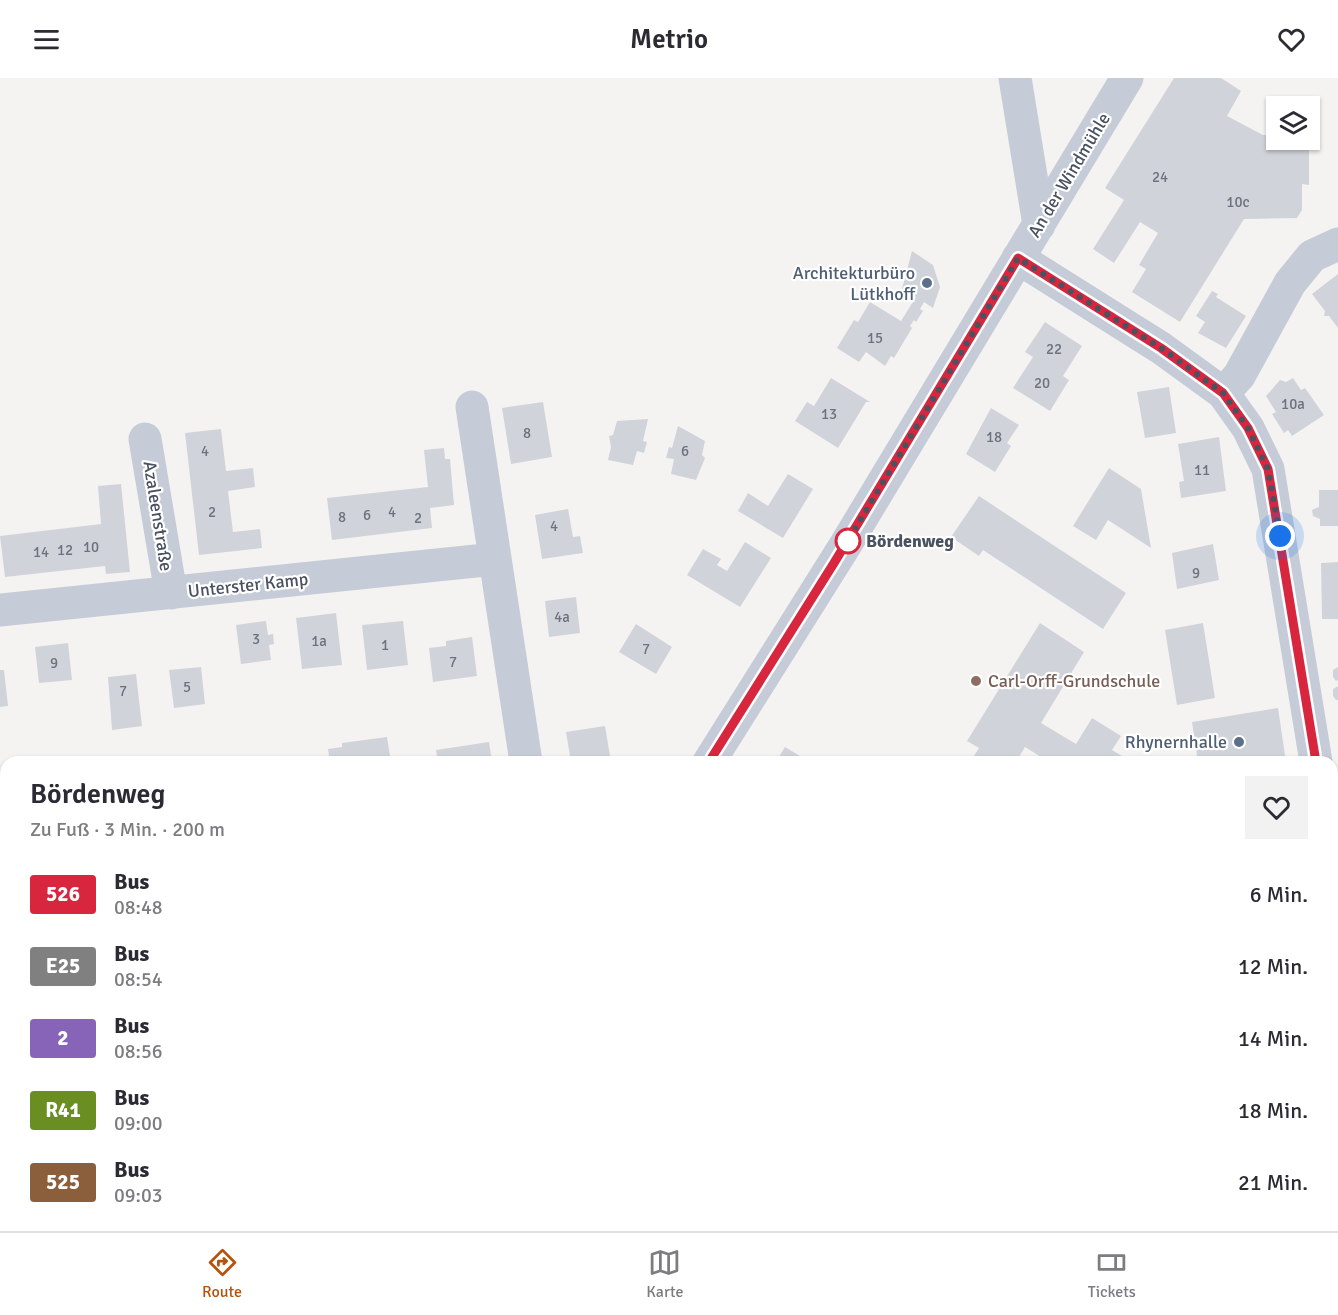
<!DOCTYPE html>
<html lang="de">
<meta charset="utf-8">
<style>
:root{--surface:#fff;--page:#f2f2f3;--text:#2b2b33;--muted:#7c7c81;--line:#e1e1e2;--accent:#b45309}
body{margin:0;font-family:Signika,sans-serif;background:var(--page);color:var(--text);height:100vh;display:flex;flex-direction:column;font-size:22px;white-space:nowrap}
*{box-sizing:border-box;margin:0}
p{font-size:20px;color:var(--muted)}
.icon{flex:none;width:33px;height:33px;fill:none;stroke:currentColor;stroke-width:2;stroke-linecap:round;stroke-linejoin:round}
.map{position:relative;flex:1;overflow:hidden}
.sheet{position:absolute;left:0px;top:678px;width:1338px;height:476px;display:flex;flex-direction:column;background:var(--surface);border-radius:18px 18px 0 0;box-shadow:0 2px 4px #0004}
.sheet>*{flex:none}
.badge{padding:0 12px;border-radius:4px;font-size:21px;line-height:39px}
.tools{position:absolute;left:1266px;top:18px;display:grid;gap:12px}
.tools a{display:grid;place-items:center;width:54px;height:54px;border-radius:0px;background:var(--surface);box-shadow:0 2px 4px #0004;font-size:30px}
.you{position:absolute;width:30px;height:30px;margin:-15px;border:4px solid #fff;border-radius:50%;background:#1a73e8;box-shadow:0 0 0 9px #1a73e833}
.map>.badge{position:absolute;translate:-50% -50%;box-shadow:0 0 0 3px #fff}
.round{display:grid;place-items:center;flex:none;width:63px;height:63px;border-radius:0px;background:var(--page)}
.head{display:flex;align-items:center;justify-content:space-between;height:102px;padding:0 30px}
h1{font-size:28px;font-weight:600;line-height:45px}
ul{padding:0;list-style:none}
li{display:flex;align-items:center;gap:18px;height:72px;padding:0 30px}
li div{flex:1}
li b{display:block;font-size:22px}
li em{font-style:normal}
li .badge{min-width:66px;font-weight:700;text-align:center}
header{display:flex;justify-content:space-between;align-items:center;height:78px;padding:0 30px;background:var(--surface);font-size:27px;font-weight:600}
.tab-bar{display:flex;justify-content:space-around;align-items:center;height:84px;border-top:2px solid var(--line);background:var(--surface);font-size:16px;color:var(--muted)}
.tab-bar a{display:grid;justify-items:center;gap:3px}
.tab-bar .active{color:var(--accent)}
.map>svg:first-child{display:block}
.building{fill:#d1d3da}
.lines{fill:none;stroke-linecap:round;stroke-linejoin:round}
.minor{stroke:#c6ccd7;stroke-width:33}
.line-casing{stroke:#fff;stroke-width:14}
.line{stroke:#d7263d;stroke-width:9}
.walk{stroke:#4a5160;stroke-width:6;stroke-dasharray:0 10.8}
.service-dot{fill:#5c6f8a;stroke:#fff;stroke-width:2}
.stop-dot{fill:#fff;stroke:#d7263d;stroke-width:3}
.education-dot{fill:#8d6e63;stroke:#fff;stroke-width:2}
.labels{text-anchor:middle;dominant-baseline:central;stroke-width:4.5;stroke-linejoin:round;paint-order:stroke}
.number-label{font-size:15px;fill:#6c727e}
.street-label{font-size:18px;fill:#4a5160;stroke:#fff}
.service-label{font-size:18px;fill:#4e5e75;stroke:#fff;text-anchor:end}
.stop-label{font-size:18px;font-weight:bold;fill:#4a5160;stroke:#fff;text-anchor:start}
.education-label{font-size:18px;fill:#785e54;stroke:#fff;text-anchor:start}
</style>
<header><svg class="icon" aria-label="menu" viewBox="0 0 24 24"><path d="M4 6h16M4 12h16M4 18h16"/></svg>Metrio<svg class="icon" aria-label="heart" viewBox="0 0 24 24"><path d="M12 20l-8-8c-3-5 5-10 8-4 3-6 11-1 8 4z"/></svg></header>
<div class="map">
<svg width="1338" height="1153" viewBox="0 0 1338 1153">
<rect width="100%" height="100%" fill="#f5f3f2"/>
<path class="building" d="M 1174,0 L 1221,0 L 1241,13 L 1227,38 L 1263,57 L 1276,57 L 1276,62 L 1309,62 L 1309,107 L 1302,106 L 1302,132 L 1297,140 L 1244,141 L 1180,244 L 1132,214 L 1146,191 L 1139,187 L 1158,155 L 1140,144 L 1114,185 L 1093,171 L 1124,122 L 1105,110 Z
M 912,173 L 933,187 L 940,209 L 933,230 L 924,224 L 920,231 L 923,233 L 916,244 L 914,242 L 910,248 L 912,250 L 894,280 L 891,278 L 885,288 L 866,274 L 859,284 L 837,270 L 854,242 L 858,244 L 870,224 L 901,243 L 916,219 L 902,211 Z
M 1338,196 L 1338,250 L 1329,238 L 1324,238 L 1325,233 L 1312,216 Z
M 1212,213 L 1218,216 L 1216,219 L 1246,238 L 1226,270 L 1198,255 L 1205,244 L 1196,238 Z
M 1045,244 L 1082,268 L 1063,298 L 1069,302 L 1050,333 L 1013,310 L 1033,279 L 1025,274 Z
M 831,300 L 870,324 L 866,324 L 838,370 L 795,343 L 807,324 L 814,328 Z
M 1293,300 L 1301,312 L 1305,310 L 1324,337 L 1292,358 L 1288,352 L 1284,355 L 1272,336 L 1276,334 L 1266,318 L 1280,302 L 1286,304 Z
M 1169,309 L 1176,355 L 1145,360 L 1137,314 Z
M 543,324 L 552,379 L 511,386 L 502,330 Z
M 991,330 L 1019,347 L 1007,365 L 1011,368 L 995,394 L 966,376 Z
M 648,341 L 643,363 L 647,364 L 644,375 L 637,373 L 633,387 L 608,382 L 611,369 L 609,358 L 613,357 L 617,343 Z
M 678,348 L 705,363 L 702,377 L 705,380 L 696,402 L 671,396 L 674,381 L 666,380 L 669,369 L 672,370 Z
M 221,351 L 226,393 L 253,390 L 255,409 L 228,413 L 233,454 L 260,451 L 262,470 L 199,477 L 185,355 Z
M 1219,359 L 1226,413 L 1181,420 L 1179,404 L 1184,403 L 1178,366 Z
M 444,370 L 445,381 L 450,381 L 454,427 L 430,430 L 432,450 L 332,462 L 327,420 L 428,409 L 424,372 Z
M 1109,390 L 1141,411 L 1151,470 L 1108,442 L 1096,462 L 1073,448 Z
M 788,396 L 813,411 L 783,460 L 738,433 L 748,415 L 768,428 Z
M 121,406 L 130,494 L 106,496 L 105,488 L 5,499 L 0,458 L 101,446 L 98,408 Z
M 1319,412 L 1338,412 L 1338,448 L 1320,448 L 1320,441 L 1313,438 L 1312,432 L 1319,429 Z
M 979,418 L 1126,515 L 1103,551 L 983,472 L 979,478 L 951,459 Z
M 568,431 L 573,459 L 580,458 L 583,475 L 542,481 L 535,437 Z
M 745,464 L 771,480 L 740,529 L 687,497 L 703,471 L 721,481 L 717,487 L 727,493 Z
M 1213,466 L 1219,502 L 1177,511 L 1172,475 Z
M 1338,484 L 1338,541 L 1322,541 L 1321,485 Z
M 576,519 L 580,555 L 549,559 L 545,523 Z
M 336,535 L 342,587 L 302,591 L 296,540 Z
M 266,543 L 268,557 L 273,556 L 274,566 L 269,567 L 271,582 L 241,586 L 236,547 Z
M 403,543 L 408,587 L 367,592 L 362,547 Z
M 1040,545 L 1084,574 L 1041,645 L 1076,666 L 1092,640 L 1121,658 L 1112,672 L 1132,684 L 1049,684 L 1025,669 L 1016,684 L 970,684 L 979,670 L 967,663 Z
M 1203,545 L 1215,620 L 1177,627 L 1165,552 Z
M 636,546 L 672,569 L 656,596 L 619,574 Z
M 472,559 L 477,598 L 433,604 L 429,570 L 446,568 L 446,563 Z
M 68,565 L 72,602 L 39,605 L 35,569 Z
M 201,589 L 205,626 L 174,630 L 169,592 Z
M 1338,589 L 1338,602 L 1336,603 L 1333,599 L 1333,592 Z
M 0,592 L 4,592 L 8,628 L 0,629 Z
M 136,596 L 142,648 L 112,652 L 108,599 Z
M 1338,608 L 1338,622 L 1336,622 L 1333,618 L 1333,611 Z
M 1278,630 L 1286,684 L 1198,684 L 1192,644 Z
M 605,648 L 611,684 L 571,684 L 566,654 Z
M 387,659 L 391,684 L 330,684 L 328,671 L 342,669 L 342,665 Z
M 489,664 L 492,684 L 438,684 L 436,672 Z
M 785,669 L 810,684 L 776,684 Z
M 6,930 L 6,943 L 0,944 L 0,931 Z
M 6,952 L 6,1077 L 5,1077 L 0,1042 L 0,953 Z
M 1332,1001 L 1336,1001 L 1338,1014 L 1338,1072 L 1332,1073 Z
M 43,1148 L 77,1148 L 77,1152 L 44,1153 Z
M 108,1148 L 241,1148 L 250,1153 L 107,1153 Z
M 316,1148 L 334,1148 L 356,1153 L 315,1153 Z
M 416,1148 L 456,1148 L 455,1153 L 415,1153 Z
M 538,1148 L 597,1148 L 595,1153 L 556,1153 Z
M 618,1148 L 650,1148 L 650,1153 L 617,1153 Z
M 872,1148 L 1003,1148 L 1004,1153 L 873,1153 Z
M 1056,1148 L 1078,1148 L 1078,1149 L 1057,1152 Z"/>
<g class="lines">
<path class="minor" d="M 1015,0 L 1039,147
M 1018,180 L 1161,270 L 1223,315 L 1248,350 L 1268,391 L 1316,684
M 1223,315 L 1239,298 L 1290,205 L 1312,178 L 1338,166
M 472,329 L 526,684
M 145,361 L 171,515
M 0,532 L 495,481
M 709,684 L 846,466 L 1127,0
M 1332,787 L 1338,824
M 1332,851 L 1338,850
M 482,1153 L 483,1148"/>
</g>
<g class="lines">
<defs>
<path id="line" d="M 709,684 L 834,485 L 1018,180 L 1161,270 L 1223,315 L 1248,350 L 1268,391 L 1316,684"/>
</defs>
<use href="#line" class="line-casing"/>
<use href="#line" class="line"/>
<path class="walk" d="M 848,463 L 846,466 L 1018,180 L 1161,270 L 1223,315 L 1248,350 L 1268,391 L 1280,458"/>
</g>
<g class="service-dot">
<circle cx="927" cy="205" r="6"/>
<circle cx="1239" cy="664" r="6"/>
</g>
<circle class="stop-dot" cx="848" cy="463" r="12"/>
<circle class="education-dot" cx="976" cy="603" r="6"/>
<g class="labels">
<g class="number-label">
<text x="1160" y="99">24</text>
<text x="1238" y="124">10c</text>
<text x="875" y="260">15</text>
<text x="1054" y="271">22</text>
<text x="1042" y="305">20</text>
<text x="1293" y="326">10a</text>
<text x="829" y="336">13</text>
<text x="527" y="355">8</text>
<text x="994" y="359">18</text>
<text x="205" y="373">4</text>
<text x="685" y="373">6</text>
<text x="1202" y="392">11</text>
<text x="212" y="434">2</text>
<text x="392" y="434">4</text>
<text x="367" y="437">6</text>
<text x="342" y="439">8</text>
<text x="418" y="440">2</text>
<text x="554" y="448">4</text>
<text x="91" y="469">10</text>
<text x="65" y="472">12</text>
<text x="41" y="474">14</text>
<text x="1196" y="495">9</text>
<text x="562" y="539">4a</text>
<text x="256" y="561">3</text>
<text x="319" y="563">1a</text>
<text x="385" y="567">1</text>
<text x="646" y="571">7</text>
<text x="453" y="584">7</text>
<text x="54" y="585">9</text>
<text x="187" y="609">5</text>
<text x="123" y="613">7</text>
</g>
<g class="street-label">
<text transform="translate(1069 97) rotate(-59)">An der Windmühle</text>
<text transform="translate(158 438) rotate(81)">Azaleenstraße</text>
<text transform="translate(248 507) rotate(-6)">Unterster Kamp</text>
</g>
<g class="service-label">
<text x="915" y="195">Architekturbüro<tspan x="915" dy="21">Lütkhoff</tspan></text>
<text x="1227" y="664">Rhynernhalle</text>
</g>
<g class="stop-label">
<text x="866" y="463">Bördenweg</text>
</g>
<g class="education-label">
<text x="988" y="603">Carl-Orff-Grundschule</text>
</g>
</g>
</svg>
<div class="tools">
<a><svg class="icon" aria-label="layers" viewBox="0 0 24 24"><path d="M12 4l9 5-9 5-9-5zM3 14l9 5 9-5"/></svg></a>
</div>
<div class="you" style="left:1280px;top:458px"></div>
<section class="sheet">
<div class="head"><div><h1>Bördenweg</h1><p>Zu Fuß · 3 Min. · 200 m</p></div><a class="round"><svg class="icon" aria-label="heart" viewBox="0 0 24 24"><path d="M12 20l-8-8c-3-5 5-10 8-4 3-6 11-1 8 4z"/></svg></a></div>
<ul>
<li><span class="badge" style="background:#d7263d;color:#fff">526</span><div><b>Bus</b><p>08:48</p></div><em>6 Min.</em></li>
<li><span class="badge" style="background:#808080;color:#fff">E25</span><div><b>Bus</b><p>08:54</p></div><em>12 Min.</em></li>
<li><span class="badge" style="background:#8864b9;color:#fff">2</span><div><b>Bus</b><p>08:56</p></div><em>14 Min.</em></li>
<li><span class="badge" style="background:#6b8e23;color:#fff">R41</span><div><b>Bus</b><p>09:00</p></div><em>18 Min.</em></li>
<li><span class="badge" style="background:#8b5e3c;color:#fff">525</span><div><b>Bus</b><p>09:03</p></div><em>21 Min.</em></li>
</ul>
</section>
</div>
<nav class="tab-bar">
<a class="active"><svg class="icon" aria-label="directions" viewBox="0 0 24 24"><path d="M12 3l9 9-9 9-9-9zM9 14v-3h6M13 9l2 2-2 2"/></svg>Route</a>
<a><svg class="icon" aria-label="map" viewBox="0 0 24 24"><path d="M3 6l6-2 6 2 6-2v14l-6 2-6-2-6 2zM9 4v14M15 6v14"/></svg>Karte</a>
<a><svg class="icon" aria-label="tickets" viewBox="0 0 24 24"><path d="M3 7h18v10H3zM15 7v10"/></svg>Tickets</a>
</nav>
